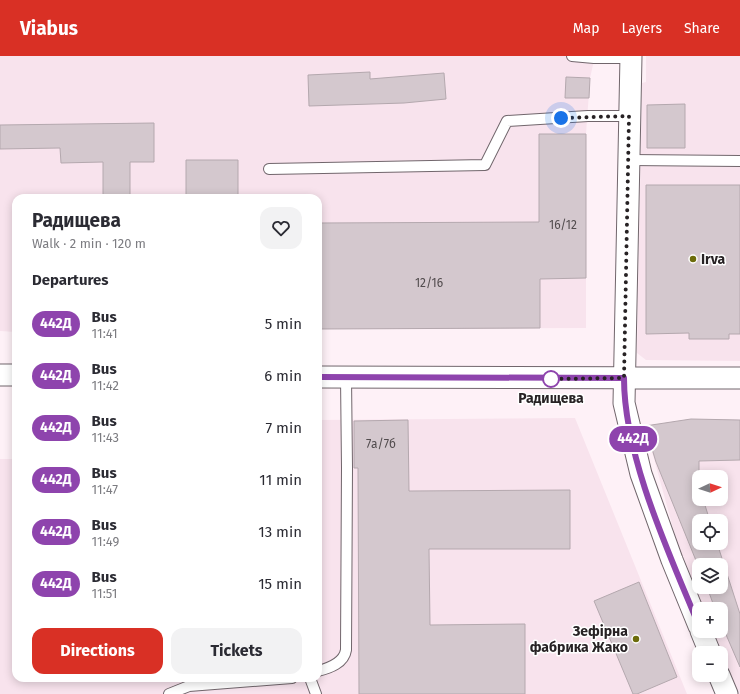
<!DOCTYPE html>
<meta charset="utf-8">
<style>
:root{--surface:#fff;--page:#f2f2f3;--text:#2b2b33;--muted:#7c7c81;--accent:#d93025}
body{margin:0;font-family:"Fira Sans",sans-serif;background:var(--page);color:var(--text);height:100vh;display:flex;flex-direction:column;font-size:15px;white-space:nowrap}
*{box-sizing:border-box;margin:0}
p{font-size:13px;color:var(--muted)}
.icon{flex:none;width:22px;height:22px;fill:none;stroke:currentColor;stroke-width:2;stroke-linecap:round;stroke-linejoin:round}
.map{position:relative;flex:1;overflow:hidden}
.drawer{position:absolute;left:12px;top:138px;width:310px;height:488px;display:flex;flex-direction:column;background:var(--surface);border-radius:12px;box-shadow:0 2px 10px #0003}
.drawer>*{flex:none}
.badge{padding:0 8px;border-radius:13px;font-size:14px;line-height:26px}
.needle{width:26px;rotate:86deg}
.fabs{position:absolute;left:692px;top:414px;display:grid;gap:8px}
.fabs a{display:grid;place-items:center;width:36px;height:36px;border-radius:8px;background:var(--surface);box-shadow:0 2px 10px #0003;font-size:20px}
.you{position:absolute;width:20px;height:20px;margin:-10px;border:3px solid #fff;border-radius:50%;background:#1a73e8;box-shadow:0 0 0 6px #1a73e833}
.map>.badge{position:absolute;translate:-50% -50%;box-shadow:0 0 0 2px #fff}
h2{padding:0 20px;font-size:15px;line-height:36px}
.round{display:grid;place-items:center;flex:none;width:42px;height:42px;border-radius:12px;background:var(--page)}
.summary{display:flex;align-items:center;justify-content:space-between;height:68px;padding:0 20px}
h1{font-size:19px;font-weight:700;line-height:30px}
.cta{display:flex;gap:8px;margin-top:auto;padding:8px 20px}
.cta a{flex:1;height:46px;border-radius:12px;background:var(--accent);color:#fff;font-size:16px;font-weight:700;line-height:46px;text-align:center}
.cta a+a{background:var(--page);color:var(--text)}
ul{padding:0;list-style:none}
li{display:flex;align-items:center;gap:12px;height:52px;padding:0 20px}
li div{flex:1}
li b{display:block;font-size:15px}
li em{font-style:normal}
li .badge{min-width:44px;font-weight:700;text-align:center}
header{display:flex;align-items:center;gap:24px;box-sizing:border-box;height:56px;padding:0 20px;background:var(--accent);color:#fff}
header strong{font-size:19px}
nav{display:flex;gap:22px;margin-inline-start:auto;font-size:14px}
.map>svg:first-child{display:block}
.built{fill:#f8e3ed;fill-rule:evenodd}
.building{fill:#d4c8ce;stroke:#b4a8ae}
.lines{fill:none;stroke-linecap:round;stroke-linejoin:round}
.lane-casing{stroke:#71666c;stroke-width:12}
.street-casing{stroke:#71666c;stroke-width:23}
.lane{stroke:#fff;stroke-width:10}
.street{stroke:#fff;stroke-width:21}
.line-casing{stroke:#fff;stroke-width:9}
.line{stroke:#8e44ad;stroke-width:6}
.walk{stroke:#272224;stroke-width:4;stroke-dasharray:0 7.2}
.poi-dot{fill:#6c6c0b;stroke:#fff;stroke-width:1.5}
.stop-dot{fill:#fff;stroke:#8e44ad;stroke-width:2}
.labels{text-anchor:middle;dominant-baseline:central;stroke-width:3;stroke-linejoin:round;paint-order:stroke}
.number-label{font-size:12px;fill:#524c4e}
.poi-label{font-size:14px;font-weight:bold;fill:#272224;stroke:#fff;text-anchor:start}
.stop-label{font-size:14px;font-weight:bold;fill:#272224;stroke:#fff}
</style>
<header>
<strong>Viabus</strong>
<nav><a>Map</a><a>Layers</a><a>Share</a></nav>
</header>
<div class="map">
<svg width="740" height="638" viewBox="0 0 740 638">
<rect width="100%" height="100%" fill="#fef1f7"/>
<path class="built" d="M 0,0 L 595,0 L 590,22 L 586,78 L 586,272 L 318,273 L 318,142 L 16,142 L 16,276 L 0,275 Z
M 646,0 L 740,0 L 740,305 L 646,304 L 637,297 L 642,27 L 646,26 Z
M 575,362 L 687,638 L 0,638 L 0,403 L 16,403 L 16,622 L 318,622 L 318,364 Z
M 691,363 L 740,364 L 740,638 L 736,638 L 711,575 L 721,575 L 721,553 L 702,553 L 678,490 L 645,370 ZM 699,421 L 721,421 L 721,443 L 699,443 ZM 699,465 L 721,465 L 721,487 L 699,487 ZM 699,509 L 721,509 L 721,531 L 699,531 Z"/>
<path class="building" d="M 370,16 L 370,23 L 444,17 L 446,43 L 404,47 L 309,50 L 308,19 Z
M 566,21 L 590,22 L 589,42 L 565,42 Z
M 685,48 L 685,92 L 647,92 L 647,49 Z
M 154,67 L 154,106 L 130,106 L 130,142 L 103,142 L 103,106 L 61,107 L 60,92 L 0,93 L 0,69 Z
M 539,78 L 586,78 L 586,222 L 540,223 L 540,272 L 318,273 L 318,167 L 539,166 Z
M 186,104 L 238,104 L 238,142 L 186,142 Z
M 646,129 L 740,129 L 740,278 L 729,278 L 729,283 L 689,283 L 689,277 L 646,278 Z
M 691,363 L 740,364 L 740,404 L 699,405 L 699,443 L 703,443 L 710,465 L 699,465 L 699,487 L 717,487 L 740,558 L 740,611 L 721,567 L 721,553 L 715,553 L 707,531 L 721,531 L 721,509 L 699,509 L 699,512 L 656,406 L 645,370 Z
M 408,364 L 409,435 L 570,434 L 570,493 L 429,493 L 430,569 L 525,568 L 525,638 L 359,638 L 358,412 L 354,412 L 354,365 Z
M 639,526 L 677,621 L 637,638 L 633,638 L 594,545 Z"/>
<g class="lines">
<defs>
<path id="lane" d="M 572,0 L 594,2 L 631,2
M 629,104 L 740,105
M 269,113 L 485,109 L 507,65 L 588,60 L 629,60
M 318,615 C 330,612 344,607 346,594 L 347,412 L 346,321
M 310,622 L 316,638
M 169,638 L 189,630 L 292,622"/>
<path id="street" d="M 631,0 L 624,347 L 641,418 L 672,504 L 699,570
M 0,319 L 16,319
M 318,321 L 740,322
M 701,575 L 710,597
M 719,619 L 727,638"/>
</defs>
<use href="#lane" class="lane-casing"/>
<use href="#street" class="street-casing"/>
<use href="#lane" class="lane"/>
<use href="#street" class="street"/>
</g>
<g class="lines">
<defs>
<path id="line" d="M 318,321 L 624,322 C 624,401 669,497 699,570"/>
</defs>
<use href="#line" class="line-casing"/>
<use href="#line" class="line"/>
<path class="walk" d="M 551,323 L 549,323 L 624,322 L 629,60 L 561,62"/>
</g>
<g class="poi-dot">
<circle cx="693" cy="203" r="4"/>
<circle cx="636" cy="583" r="4"/>
</g>
<circle class="stop-dot" cx="551" cy="323" r="8"/>
<g class="labels">
<g class="number-label">
<text x="563" y="169">16/12</text>
<text x="429" y="227">12/16</text>
<text x="381" y="388">7а/7б</text>
</g>
<g class="poi-label">
<text x="701" y="203">Irva</text>
<text x="628" y="575" text-anchor="end">Зефірна<tspan x="628" dy="16">фабрика Жако</tspan></text>
</g>
<g class="stop-label">
<text x="551" y="342">Радищева</text>
</g>
</g>
</svg>
<div class="fabs">
<a><svg class="needle" viewBox="-14 -14 28 28"><path d="M0-13l5 13h-10z" fill="#e53935"/><path d="M0 13l5-13h-10z" fill="#7c7c81"/></svg></a>
<a><svg class="icon" aria-label="locate" viewBox="0 0 24 24"><circle cx="12" cy="12" r="6"/><path d="M12 2v4M12 18v4M2 12h4M18 12h4"/></svg></a>
<a><svg class="icon" aria-label="layers" viewBox="0 0 24 24"><path d="M12 4l9 5-9 5-9-5zM3 14l9 5 9-5"/></svg></a>
<a>+</a>
<a>−</a>
</div>
<div class="you" style="left:561px;top:62px"></div>
<b class="badge" style="left:633px;top:383px;background:#8e44ad;color:#fff">442Д</b>
<section class="drawer">
<div class="summary"><div><h1>Радищева</h1><p>Walk · 2 min · 120 m</p></div><a class="round"><svg class="icon" aria-label="heart" viewBox="0 0 24 24"><path d="M12 20l-8-8c-3-5 5-10 8-4 3-6 11-1 8 4z"/></svg></a></div>
<h2>Departures</h2>
<ul>
<li><span class="badge" style="background:#8e44ad;color:#fff">442Д</span><div><b>Bus</b><p>11:41</p></div><em>5 min</em></li>
<li><span class="badge" style="background:#8e44ad;color:#fff">442Д</span><div><b>Bus</b><p>11:42</p></div><em>6 min</em></li>
<li><span class="badge" style="background:#8e44ad;color:#fff">442Д</span><div><b>Bus</b><p>11:43</p></div><em>7 min</em></li>
<li><span class="badge" style="background:#8e44ad;color:#fff">442Д</span><div><b>Bus</b><p>11:47</p></div><em>11 min</em></li>
<li><span class="badge" style="background:#8e44ad;color:#fff">442Д</span><div><b>Bus</b><p>11:49</p></div><em>13 min</em></li>
<li><span class="badge" style="background:#8e44ad;color:#fff">442Д</span><div><b>Bus</b><p>11:51</p></div><em>15 min</em></li>
</ul>
<div class="cta"><a>Directions</a><a>Tickets</a></div>
</section>
</div>
